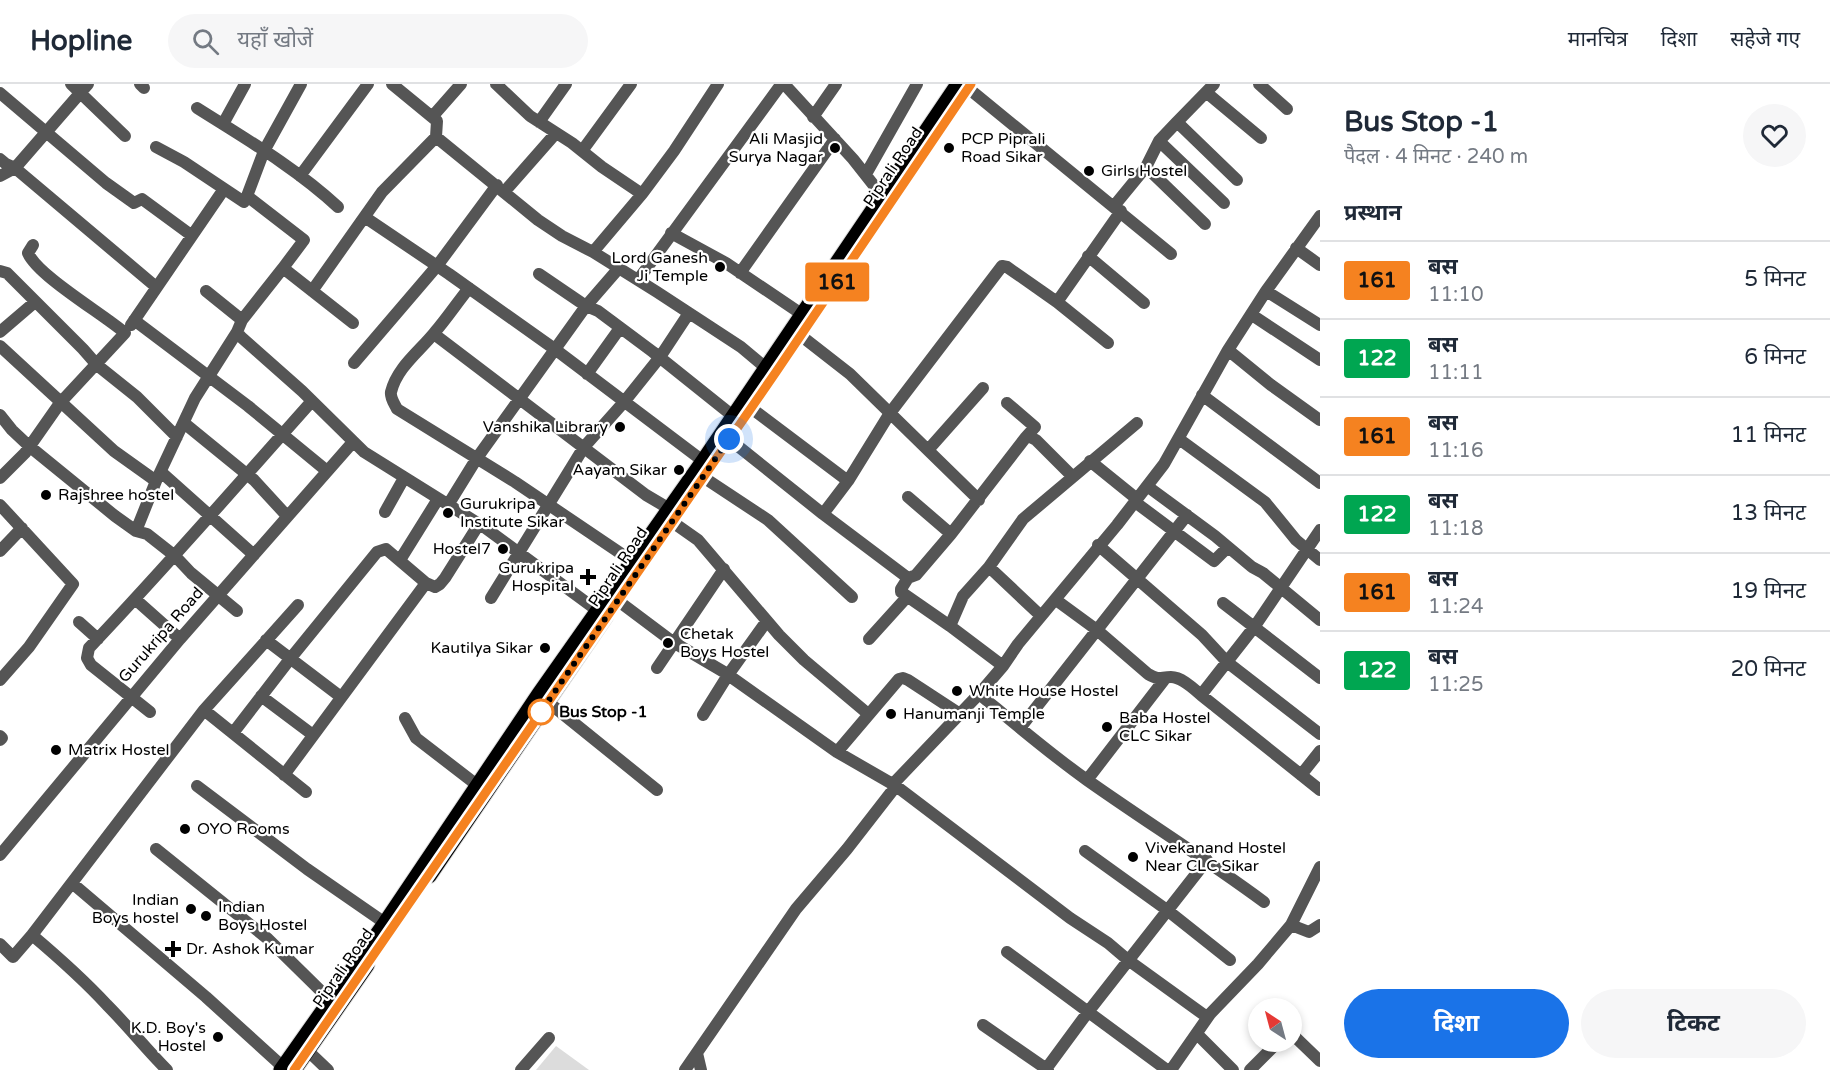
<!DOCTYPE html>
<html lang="hi">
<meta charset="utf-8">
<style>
:root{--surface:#fff;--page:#f6f6f7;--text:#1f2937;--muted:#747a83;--line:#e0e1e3;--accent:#1a73e8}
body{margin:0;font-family:"Varela Round","Noto Sans Devanagari",sans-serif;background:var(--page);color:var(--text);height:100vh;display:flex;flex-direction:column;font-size:22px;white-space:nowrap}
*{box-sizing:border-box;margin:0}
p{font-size:20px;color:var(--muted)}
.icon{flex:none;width:33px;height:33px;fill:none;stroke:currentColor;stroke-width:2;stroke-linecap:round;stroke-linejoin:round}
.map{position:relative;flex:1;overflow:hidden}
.drawer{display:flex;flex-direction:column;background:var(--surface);width:510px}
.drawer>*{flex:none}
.badge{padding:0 12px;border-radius:4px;font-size:21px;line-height:39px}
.needle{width:39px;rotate:324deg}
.tools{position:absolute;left:1248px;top:914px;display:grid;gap:12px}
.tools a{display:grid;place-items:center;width:54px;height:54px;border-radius:50%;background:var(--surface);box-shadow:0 3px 9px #0003;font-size:30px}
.you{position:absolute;width:30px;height:30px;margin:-15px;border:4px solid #fff;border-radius:50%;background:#1a73e8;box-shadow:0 0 0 9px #1a73e833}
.map>.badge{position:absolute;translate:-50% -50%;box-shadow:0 0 0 3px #fff}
h2{padding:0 24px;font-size:22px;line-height:54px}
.round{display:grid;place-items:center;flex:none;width:63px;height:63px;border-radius:32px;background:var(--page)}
.summary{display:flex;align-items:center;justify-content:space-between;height:102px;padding:0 24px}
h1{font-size:28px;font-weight:700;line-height:45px}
.primary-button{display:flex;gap:12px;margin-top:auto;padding:12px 24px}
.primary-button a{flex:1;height:69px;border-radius:36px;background:var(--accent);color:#fff;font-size:24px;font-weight:700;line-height:69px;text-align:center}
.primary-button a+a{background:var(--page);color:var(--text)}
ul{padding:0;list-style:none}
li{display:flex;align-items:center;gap:18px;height:78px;padding:0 24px;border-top:2px solid var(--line)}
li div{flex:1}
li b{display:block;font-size:22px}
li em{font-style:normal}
li .badge{min-width:66px;font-weight:700;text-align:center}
header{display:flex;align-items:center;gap:36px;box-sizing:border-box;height:84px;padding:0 30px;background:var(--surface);border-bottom:2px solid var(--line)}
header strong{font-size:28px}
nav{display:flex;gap:33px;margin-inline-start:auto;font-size:21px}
.search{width:420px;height:54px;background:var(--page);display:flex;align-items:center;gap:15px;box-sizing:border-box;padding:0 21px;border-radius:33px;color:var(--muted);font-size:22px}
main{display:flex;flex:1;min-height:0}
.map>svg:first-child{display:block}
.green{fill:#dcdcdc}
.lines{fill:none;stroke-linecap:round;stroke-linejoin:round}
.major-casing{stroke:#dbdbdb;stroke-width:17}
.minor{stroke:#555;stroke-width:12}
.major{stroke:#000;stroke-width:15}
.line-casing{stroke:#fff;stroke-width:14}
.line{stroke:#f58220;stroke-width:9}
.walk{stroke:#000;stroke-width:6;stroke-dasharray:0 10.8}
.poi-dot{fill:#000;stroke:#fff;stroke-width:2}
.stop-dot{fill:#fff;stroke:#f58220;stroke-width:3}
.labels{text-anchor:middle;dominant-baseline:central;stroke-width:4.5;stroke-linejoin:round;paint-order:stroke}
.poi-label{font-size:16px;fill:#000;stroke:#fff;text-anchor:start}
.street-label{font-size:16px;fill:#000;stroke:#fff}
.stop-label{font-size:16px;font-weight:bold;fill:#000;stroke:#fff;text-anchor:start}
</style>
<header>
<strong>Hopline</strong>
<div class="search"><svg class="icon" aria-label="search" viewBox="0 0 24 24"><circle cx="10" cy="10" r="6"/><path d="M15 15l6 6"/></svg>यहाँ खोजें</div>
<nav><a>मानचित्र</a><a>दिशा</a><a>सहेजे गए</a></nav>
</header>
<main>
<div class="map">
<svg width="1320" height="986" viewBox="0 0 1320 986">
<rect width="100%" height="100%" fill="#fff"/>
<path class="green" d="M 556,962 L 589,986 L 536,986 Z"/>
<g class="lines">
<defs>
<path id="major" d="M 429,792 L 606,532
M 281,986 L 385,839 L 539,610 L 703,377 L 958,0
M 294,986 L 367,881"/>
</defs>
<use href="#major" class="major-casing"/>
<path class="minor" d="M 71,0 L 125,52
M 140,0 L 144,4
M 301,0 L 264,67 L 247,112 L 304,156 L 283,184 L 353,239
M 496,0 L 530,32 L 572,59 L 602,83 L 642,110
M 1259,0 L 1287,25
M 968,4 L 1171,170
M 0,9 L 106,99 L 134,119 L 142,115 L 191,151
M 1207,9 L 1261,54
M 197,24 C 246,55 296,84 338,123
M 432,33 L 461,0
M 813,33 L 836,0
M 539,38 L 566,0
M 1177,38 L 1214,0
M 223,40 L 245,0
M 436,53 L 538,136 L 562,152 L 593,168 L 657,208 L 741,263 L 766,284
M 1159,57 L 1224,119
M 156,63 L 184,78 L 244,118 L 247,112
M 582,67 L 631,0
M 0,75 L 6,80 L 15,84 L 155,202
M 1146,83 L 1205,140
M 866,90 L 917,0
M 0,92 L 15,84 L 88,0
M 300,92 L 368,0
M 505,107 L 556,49
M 1114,122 L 1146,83 L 1159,57 L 1177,38 L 1237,96
M 366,134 L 449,190 L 556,266 L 703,377
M 671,149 L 726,179 L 803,231
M 1296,164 L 1320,181
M 593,168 L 642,110 L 674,67 L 718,0
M 1088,172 L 1144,219
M 283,184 L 242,236 L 237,248 L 241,253 L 302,307 L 364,368 L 484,443 L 598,527
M 0,187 L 7,189 L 83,265 L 97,281 L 137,313 L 177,353
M 740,189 L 835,55
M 539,190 L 586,222 L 598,227 L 653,268 L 733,332
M 638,196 L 780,2 L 785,1 L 853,75 L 883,113
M 469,204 C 457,219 447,234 435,248 C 420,267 397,283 391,308 C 390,314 394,319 397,325 L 515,398 L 632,477
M 206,207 L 242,236
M 312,207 L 382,108 L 436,53 L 437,37 L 392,0
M 1266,207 L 1320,241
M 1057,218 L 1121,127
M 1252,231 L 1320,276
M 134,236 L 248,322 L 327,387
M 131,241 L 224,105
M 0,248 L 35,218
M 434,250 L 646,411 L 668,424
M 800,251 L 850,290 L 979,416
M 0,262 L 114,367 L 156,397
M 1228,266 L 1271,301 L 1320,336
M 354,279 L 437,182 L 497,101
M 587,290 L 620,244
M 1202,311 L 1320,399
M 1007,319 L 1035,343 L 1026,353
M 751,324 L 848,397
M 0,331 L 12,346 L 29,362 L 115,432 L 136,447 L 147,450 L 175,472 L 191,489 L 237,527
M 184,339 L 254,396 L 287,432
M 729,355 L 823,430 L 908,494 L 916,491 L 951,450 L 1026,353 L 1030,353 L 1036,356 L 1072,392
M 1179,355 L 1265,418 L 1296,456 L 1320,476
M 928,366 L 983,304
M 1090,377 L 1137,415
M 161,388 L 254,471
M 703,393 L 768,436 L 852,513
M 0,394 L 25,369 L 60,319 L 125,249 C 103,230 38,192 28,169 L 33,161
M 1147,402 L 1215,452 L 1252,483 L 1263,489 L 1320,536
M 908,413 L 951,450
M 1135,418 L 1214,477 L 1228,463
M 0,421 L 73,500 L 29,563 L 0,596
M 448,421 L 477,374 L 586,222 L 619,184
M 385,428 L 404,394
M 823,430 L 848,397 L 890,329 L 1002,182 L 1007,183 L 1057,218 L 1108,259
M 671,437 L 698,456 L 779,551 L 804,576 L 867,629
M 136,447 L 156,397 L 195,314 L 237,248
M 1098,461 L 1202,551 L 1227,578 L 1320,650
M 0,467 L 22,444
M 400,476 L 438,415
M 989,483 L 1041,532
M 908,494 L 901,505 L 901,508 L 950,542 L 1003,582
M 609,510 L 673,558 L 724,588 L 837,668 L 896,702 L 1070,834 L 1108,859 L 1128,876 L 1207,933
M 491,514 L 584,363 L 624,318 L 660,273 L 689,229
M 135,515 L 180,555
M 1056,516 L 1097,546 L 1148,590 C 1160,597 1160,593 1171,593 C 1182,593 1194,605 1201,611 L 1320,706
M 1223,519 L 1320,594
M 79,538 L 98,555
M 950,542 L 963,512 L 989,483 L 1023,435 L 1137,339
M 869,555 L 907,513
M 266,556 L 341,613
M 657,584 L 724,485
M 979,610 C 1014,639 1049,669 1087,696 C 1145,737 1206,775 1264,818
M 1201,611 L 1255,542 L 1320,446
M 261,612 L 313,651
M 548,618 L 657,706
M 204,626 L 298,521
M 150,628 L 91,581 L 87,574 L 89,564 C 166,483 238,400 312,317
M 703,631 L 728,591 L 766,538
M 405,634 L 416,654 L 477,701
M 1020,644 L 1187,431
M 233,649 L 290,575 L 377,468 L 386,465 L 426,499 L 435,503 L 440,500 L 445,494 L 479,440
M 0,652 L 2,654 L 0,656
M 837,668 L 899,595 L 903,594 L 908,596 L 960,630
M 284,691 L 426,499
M 1301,691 L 1320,667
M 1087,696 L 1164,596
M 892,701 L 979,610 L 1003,582 L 1018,560 L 1117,441 L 1164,380 L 1228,266 L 1266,207 L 1320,132
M 197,702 L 307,785 L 385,839
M 156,765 L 268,855 L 330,916
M 1085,767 L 1167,826 L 1230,876
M 0,771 L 180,555 L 353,358
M 72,799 L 206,913 L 283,983
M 1291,841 L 1309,848 L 1320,841
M 32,851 L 204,626 L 306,708
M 0,860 L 13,873 L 32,851 C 58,873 84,896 107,921 C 128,942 146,965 167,986
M 1007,868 L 1167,986
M 983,941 L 1048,986
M 1197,950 L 1233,986
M 1292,950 L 1320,977
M 308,967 L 328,986
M 697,969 L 701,986
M 1046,985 L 1088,928 L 1207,776
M 521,986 L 549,954
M 685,986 L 796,825 L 847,765 L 896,702
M 1171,986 L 1210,930 L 1258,880 L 1291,841 L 1320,783
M 1250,986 L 1279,957"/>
<use href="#major" class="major"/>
</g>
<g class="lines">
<defs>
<path id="line" d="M 294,986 L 776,288 L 971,0"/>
</defs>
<use href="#line" class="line-casing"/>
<use href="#line" class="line"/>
<path class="walk" d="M 541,628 L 536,635 L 729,355"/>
</g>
<g class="poi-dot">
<circle cx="835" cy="64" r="6"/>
<circle cx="949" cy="64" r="6"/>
<circle cx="1089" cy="87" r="6"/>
<circle cx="720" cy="183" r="6"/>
<circle cx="620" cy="343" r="6"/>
<circle cx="679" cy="386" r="6"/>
<circle cx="46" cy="411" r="6"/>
<circle cx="448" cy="429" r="6"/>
<circle cx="503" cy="465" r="6"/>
<path d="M585 484h6v6h6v6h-6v6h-6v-6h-6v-6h6z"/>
<circle cx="668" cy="559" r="6"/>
<circle cx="545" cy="564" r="6"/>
<circle cx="957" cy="607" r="6"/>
<circle cx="891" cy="630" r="6"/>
<circle cx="1107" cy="643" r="6"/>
<circle cx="56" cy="666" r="6"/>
<circle cx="185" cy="745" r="6"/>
<circle cx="1133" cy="773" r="6"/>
<circle cx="191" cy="825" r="6"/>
<circle cx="206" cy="832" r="6"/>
<path d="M170 856h6v6h6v6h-6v6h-6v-6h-6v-6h6z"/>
<circle cx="218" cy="953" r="6"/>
</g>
<circle class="stop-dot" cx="541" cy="628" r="12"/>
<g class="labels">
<g class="poi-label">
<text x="823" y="55" text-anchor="end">Ali Masjid<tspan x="823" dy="18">Surya Nagar</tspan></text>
<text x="961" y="55">PCP Piprali<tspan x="961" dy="18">Road Sikar</tspan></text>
<text x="1101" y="87">Girls Hostel</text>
<text x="708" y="174" text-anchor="end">Lord Ganesh<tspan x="708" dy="18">Ji Temple</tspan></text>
<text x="608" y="343" text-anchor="end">Vanshika Library</text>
<text x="667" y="386" text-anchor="end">Aayam Sikar</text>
<text x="58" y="411">Rajshree hostel</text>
<text x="460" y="420">Gurukripa<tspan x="460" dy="18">Institute Sikar</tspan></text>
<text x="491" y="465" text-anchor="end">Hostel7</text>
<text x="574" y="484" text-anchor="end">Gurukripa<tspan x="574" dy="18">Hospital</tspan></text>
<text x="680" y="550">Chetak<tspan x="680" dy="18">Boys Hostel</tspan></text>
<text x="533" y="564" text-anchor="end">Kautilya Sikar</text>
<text x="969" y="607">White House Hostel</text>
<text x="903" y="630">Hanumanji Temple</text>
<text x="1119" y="634">Baba Hostel<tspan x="1119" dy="18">CLC Sikar</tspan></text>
<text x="68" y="666">Matrix Hostel</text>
<text x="197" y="745">OYO Rooms</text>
<text x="1145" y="764">Vivekanand Hostel<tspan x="1145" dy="18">Near CLC Sikar</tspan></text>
<text x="179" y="816" text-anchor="end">Indian<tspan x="179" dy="18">Boys hostel</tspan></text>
<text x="218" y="823">Indian<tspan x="218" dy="18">Boys Hostel</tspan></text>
<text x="186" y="865">Dr. Ashok Kumar</text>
<text x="206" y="944" text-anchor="end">K.D. Boy's<tspan x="206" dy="18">Hostel</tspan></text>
</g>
<g class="street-label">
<text transform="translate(893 83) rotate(-56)">Piprali Road</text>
<text transform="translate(618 483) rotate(-56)">Piprali Road</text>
<text transform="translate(161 551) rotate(-49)">Gurukripa Road</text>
<text transform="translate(343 884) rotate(-55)">Piprali Road</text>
</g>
<g class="stop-label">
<text x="559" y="628">Bus Stop -1</text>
</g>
</g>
</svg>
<div class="tools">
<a><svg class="needle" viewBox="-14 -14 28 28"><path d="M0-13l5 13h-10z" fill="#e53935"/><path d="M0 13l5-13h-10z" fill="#747a83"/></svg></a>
</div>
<div class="you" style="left:729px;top:355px"></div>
<b class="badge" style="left:837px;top:198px;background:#f58220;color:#111">161</b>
</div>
<section class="drawer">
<div class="summary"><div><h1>Bus Stop -1</h1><p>पैदल · 4 मिनट · 240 m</p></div><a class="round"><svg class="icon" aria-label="heart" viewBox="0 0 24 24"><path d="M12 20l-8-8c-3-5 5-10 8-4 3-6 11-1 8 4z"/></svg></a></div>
<h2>प्रस्थान</h2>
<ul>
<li><span class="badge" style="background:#f58220;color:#111">161</span><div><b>बस</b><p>11:10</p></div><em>5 मिनट</em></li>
<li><span class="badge" style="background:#00a651;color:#fff">122</span><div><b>बस</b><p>11:11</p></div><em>6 मिनट</em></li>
<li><span class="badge" style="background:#f58220;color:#111">161</span><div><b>बस</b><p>11:16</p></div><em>11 मिनट</em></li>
<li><span class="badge" style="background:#00a651;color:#fff">122</span><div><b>बस</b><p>11:18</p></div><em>13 मिनट</em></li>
<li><span class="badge" style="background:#f58220;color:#111">161</span><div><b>बस</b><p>11:24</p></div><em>19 मिनट</em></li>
<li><span class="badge" style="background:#00a651;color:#fff">122</span><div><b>बस</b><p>11:25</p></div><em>20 मिनट</em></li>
</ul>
<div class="primary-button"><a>दिशा</a><a>टिकट</a></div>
</section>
</main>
